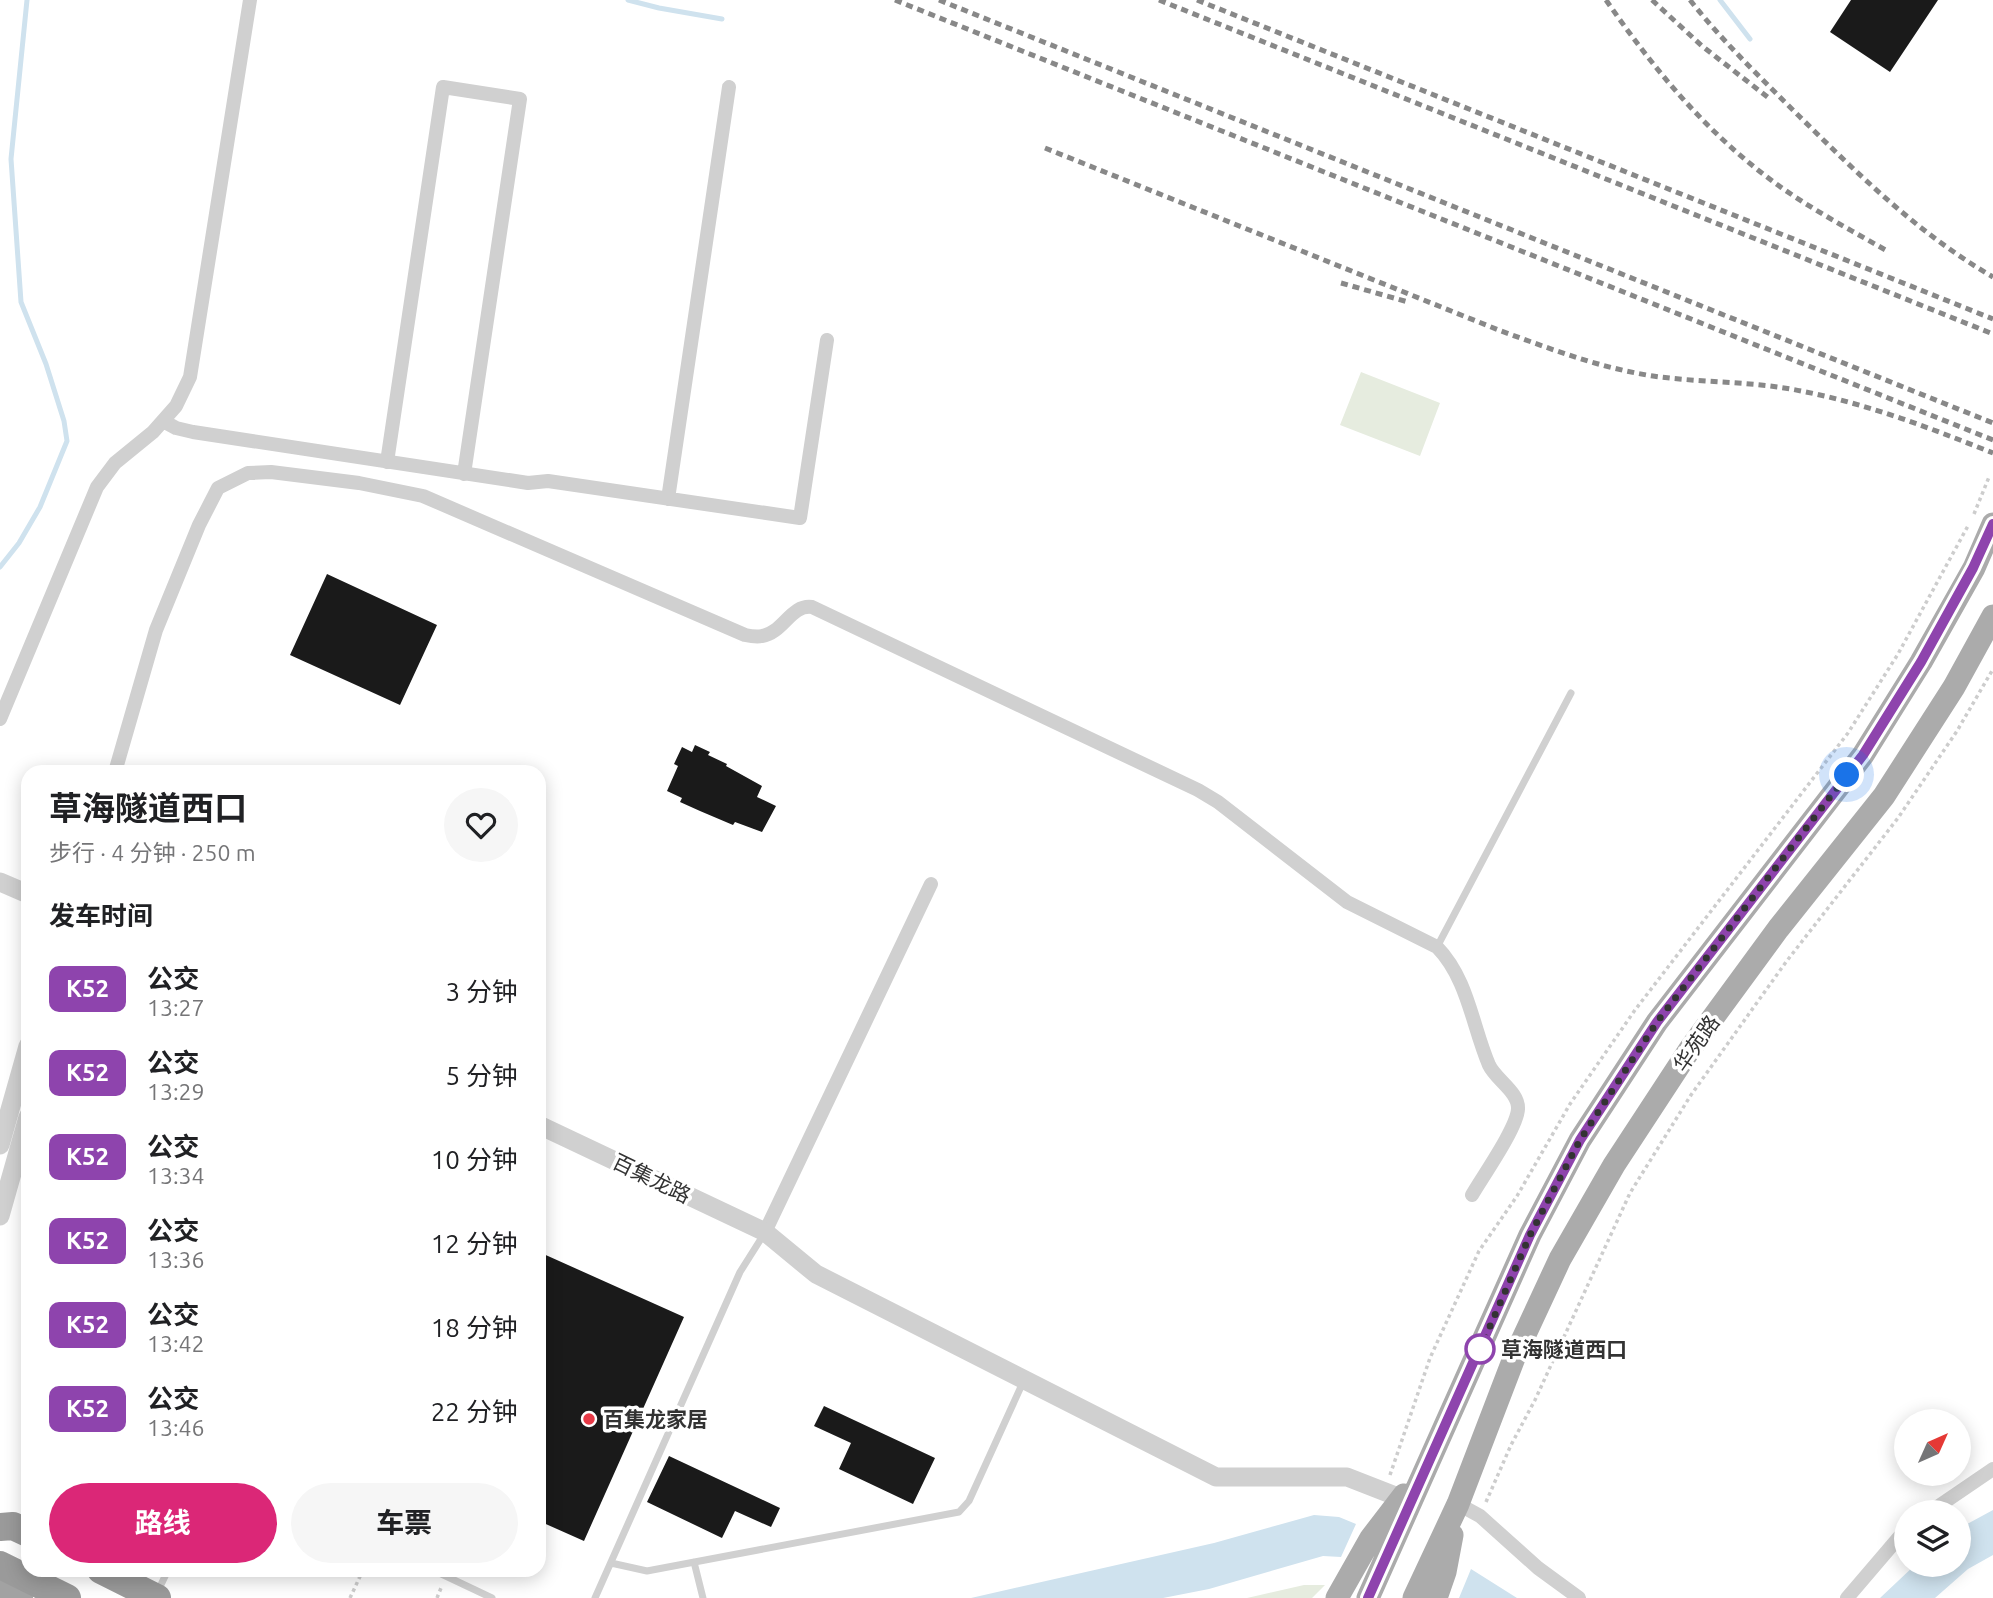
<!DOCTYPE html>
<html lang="zh">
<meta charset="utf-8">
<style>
:root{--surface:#fff;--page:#f6f6f6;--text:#202124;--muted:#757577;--accent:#db2777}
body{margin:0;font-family:Ubuntu,"Noto Sans SC",sans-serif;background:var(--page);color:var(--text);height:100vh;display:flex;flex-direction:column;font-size:26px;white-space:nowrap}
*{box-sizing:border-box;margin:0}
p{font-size:23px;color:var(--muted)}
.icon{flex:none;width:38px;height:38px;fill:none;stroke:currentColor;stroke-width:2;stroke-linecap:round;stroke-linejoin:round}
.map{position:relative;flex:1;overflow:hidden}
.drawer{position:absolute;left:21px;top:765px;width:525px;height:812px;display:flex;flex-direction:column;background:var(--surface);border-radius:21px;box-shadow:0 4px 18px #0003}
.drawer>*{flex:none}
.badge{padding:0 14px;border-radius:10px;font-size:24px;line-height:46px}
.needle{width:46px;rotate:45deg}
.controls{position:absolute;left:1894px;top:1409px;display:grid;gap:14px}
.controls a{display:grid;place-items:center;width:77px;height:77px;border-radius:50%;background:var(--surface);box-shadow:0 4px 18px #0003;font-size:35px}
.you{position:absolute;width:35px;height:35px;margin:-18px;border:5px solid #fff;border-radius:50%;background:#1a73e8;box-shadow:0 0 0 10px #1a73e833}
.map>.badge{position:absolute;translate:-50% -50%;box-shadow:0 0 0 4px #fff}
h2{padding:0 28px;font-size:26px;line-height:63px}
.round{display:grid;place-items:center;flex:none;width:74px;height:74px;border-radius:37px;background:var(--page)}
.overview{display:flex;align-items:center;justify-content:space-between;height:119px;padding:0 28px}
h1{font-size:33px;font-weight:700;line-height:52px}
.primary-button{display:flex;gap:14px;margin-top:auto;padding:14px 28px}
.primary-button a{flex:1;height:80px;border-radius:42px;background:var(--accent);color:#fff;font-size:28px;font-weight:700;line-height:80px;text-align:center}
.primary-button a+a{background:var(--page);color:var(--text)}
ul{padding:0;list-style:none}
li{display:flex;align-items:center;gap:21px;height:84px;padding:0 28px}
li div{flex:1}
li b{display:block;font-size:26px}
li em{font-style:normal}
li .badge{min-width:77px;font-weight:700;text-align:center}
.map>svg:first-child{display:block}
.green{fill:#e6ecdf}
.water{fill:#cfe2ee}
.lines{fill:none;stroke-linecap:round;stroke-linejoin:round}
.stream{stroke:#cfe2ee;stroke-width:5}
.building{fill:#1a1a1a}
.path{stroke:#cdcdcd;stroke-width:3.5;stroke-dasharray:3.5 3.5;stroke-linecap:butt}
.service{stroke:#d0d0d0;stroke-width:7}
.minor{stroke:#d0d0d0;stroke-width:14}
.tertiary{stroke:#d0d0d0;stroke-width:19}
.primary{stroke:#ababab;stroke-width:23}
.trunk{stroke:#a2a2a2;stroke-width:24}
.motorway{stroke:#9a9a9a;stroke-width:28}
.rail{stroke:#888;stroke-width:5;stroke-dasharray:7 5;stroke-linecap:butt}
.line-casing{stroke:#fff;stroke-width:16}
.line{stroke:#8e44ad;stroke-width:10}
.walk{stroke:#333;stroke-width:7;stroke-dasharray:0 12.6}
.stop-dot{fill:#fff;stroke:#8e44ad;stroke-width:3.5}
.poi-dot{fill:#e63946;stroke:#fff;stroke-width:2.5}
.labels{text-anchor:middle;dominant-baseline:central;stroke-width:7;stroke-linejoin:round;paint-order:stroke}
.street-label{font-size:21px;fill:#333;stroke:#fff}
.stop-label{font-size:21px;font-weight:bold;fill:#333;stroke:#fff;text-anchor:start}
.poi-label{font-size:21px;font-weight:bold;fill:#333;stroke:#fff;text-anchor:start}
</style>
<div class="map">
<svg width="1993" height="1598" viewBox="0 0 1993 1598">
<rect width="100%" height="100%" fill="#fff"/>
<path class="green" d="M 1361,372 L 1440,403 L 1420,456 L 1340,425 Z
M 1304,1585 L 1325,1585 L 1312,1598 L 1247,1598 Z"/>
<path class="water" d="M 1993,1510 L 1993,1555 L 1968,1569 L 1935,1598 L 1880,1598 L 1915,1565 L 1958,1564 L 1958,1529 Z
M 1314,1515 L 1339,1517 L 1356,1524 L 1341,1557 L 1323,1556 L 1209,1589 L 1163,1598 L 971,1598 L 1214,1543 Z
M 1471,1569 L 1517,1598 L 1459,1598 Z"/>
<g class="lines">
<path class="stream" d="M 628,0 L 659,8 L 722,19
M 1720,0 L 1750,39
M 0,567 L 19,543 L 40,507 L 67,441 L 64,421 L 46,364 L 21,302 L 11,159 L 27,0"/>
</g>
<path class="building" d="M 1851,0 L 1938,0 L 1890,72 L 1830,32 Z
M 327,574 L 437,625 L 400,705 L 290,655 Z
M 695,745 L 710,752 L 708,755 L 727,764 L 726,766 L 762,786 L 757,797 L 776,806 L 762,832 L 735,822 L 733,825 L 700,811 L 680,802 L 682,798 L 667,791 L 678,766 L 674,764 L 682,747 L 692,752 Z
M 539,1252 L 684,1317 L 584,1541 L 539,1521 Z
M 824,1406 L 935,1458 L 913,1504 L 839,1469 L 851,1443 L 814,1426 Z
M 669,1456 L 780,1508 L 771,1527 L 735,1511 L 722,1538 L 647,1502 Z"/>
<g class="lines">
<path class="path" d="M 1974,514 L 1989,477
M 1390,1475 L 1430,1358 L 1479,1251 L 1517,1196 L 1570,1104 L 1635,1010 L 1848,733 L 1898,654 L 1969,524
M 1486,1502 L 1511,1445 L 1535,1400 L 1630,1193 L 1691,1095 L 1786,962 L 1898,818 L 1957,731 L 1993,669
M 350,1598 L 363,1570
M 437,1598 L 441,1588"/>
<path class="service" d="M 1437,947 L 1571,693
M 694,1562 L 703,1598
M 611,1563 L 647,1571 L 959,1512 L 969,1501 L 1024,1380
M 433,1570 L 492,1598
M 157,1593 L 168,1570
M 595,1598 L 740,1272 L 764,1234"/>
<path class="minor" d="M 163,421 L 176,428 L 193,432 L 528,483 L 548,481 L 800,518 L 827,340
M 387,462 L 443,87 L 520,99 L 464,474
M 668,499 L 729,87
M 0,719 L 97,487 L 115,463 L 153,432 L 176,406 L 190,377 L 250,0
M 115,772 L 156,630 L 199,525 L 218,488 L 248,473 L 271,472 L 359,483 L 423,496 L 745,635 C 750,636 757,637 762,636 C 783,633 791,604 812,607 L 1198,790 L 1218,802 L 1347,902 L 1437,947 C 1468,979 1472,1025 1489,1065 C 1496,1080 1519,1092 1518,1109 C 1517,1128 1483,1176 1472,1195
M 765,1232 L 931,884
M 1458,1504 L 1480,1516 L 1538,1568 L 1579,1598
M 1930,1512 L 1993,1469
M 1847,1598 L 1906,1529"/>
<path class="tertiary" d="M 0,882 L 28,894
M 539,1125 L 765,1232 L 816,1274 L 1216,1477 L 1347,1477 L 1411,1502
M 0,1145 L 28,1046
M 0,1216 L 28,1117"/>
<path class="primary" d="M 1337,1598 L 1371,1538 L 1404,1495
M 1368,1598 L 1530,1235 L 1580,1140 L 1657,1022 L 1863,755 L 1921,662 L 1974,568 L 1993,524
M 1414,1598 L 1458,1504 L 1514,1358 L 1560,1259 L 1614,1165 L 1690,1049 L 1778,929 L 1884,796 L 1954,687 L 1993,616
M 1436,1598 L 1445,1572 L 1452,1535"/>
<path class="trunk" d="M 0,1587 L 21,1598"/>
<path class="motorway" d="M 0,1527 L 13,1526 L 28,1533
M 0,1565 L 67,1598
M 101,1570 L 157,1598"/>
<path class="rail" d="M 895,0 L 1993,440
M 939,0 L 1993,423
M 1159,0 L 1993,334
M 1197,0 L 1993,319
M 1606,0 C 1653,68 1704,130 1771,180 C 1807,207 1849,229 1889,252
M 1652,0 L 1702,46 L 1770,99
M 1690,0 C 1723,42 1762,79 1800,117 C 1860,176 1919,234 1993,277
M 1045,148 L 1501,331 C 1551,349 1600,368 1653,376 C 1702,383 1753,381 1801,391 C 1868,404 1930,428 1993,453
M 1341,283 L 1408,302"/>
</g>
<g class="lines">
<defs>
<path id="line" d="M 1368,1598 L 1530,1235 L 1580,1140 L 1657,1022 L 1863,755 L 1921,662 L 1973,568 L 1993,524"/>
</defs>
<use href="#line" class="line-casing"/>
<use href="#line" class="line"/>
<path class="walk" d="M 1480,1349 L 1530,1235 L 1580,1140 L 1657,1022 L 1847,775"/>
</g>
<circle class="stop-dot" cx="1480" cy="1349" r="14"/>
<circle class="poi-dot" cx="589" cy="1419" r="7"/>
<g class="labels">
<g class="street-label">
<text transform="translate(1696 1043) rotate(-55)">华苑路</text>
<text transform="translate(652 1178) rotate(26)">百集龙路</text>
</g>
<g class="stop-label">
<text x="1501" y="1349">草海隧道西口</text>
</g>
<g class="poi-label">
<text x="603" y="1419">百集龙家居</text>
</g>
</g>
</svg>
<div class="controls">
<a><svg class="needle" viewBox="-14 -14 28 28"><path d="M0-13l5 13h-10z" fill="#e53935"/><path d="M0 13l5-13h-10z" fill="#757577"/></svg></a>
<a><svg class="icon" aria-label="layers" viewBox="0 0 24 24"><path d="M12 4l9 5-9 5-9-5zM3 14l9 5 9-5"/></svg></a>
</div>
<div class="you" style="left:1847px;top:775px"></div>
<section class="drawer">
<div class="overview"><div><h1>草海隧道西口</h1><p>步行 · 4 分钟 · 250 m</p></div><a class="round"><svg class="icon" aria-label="heart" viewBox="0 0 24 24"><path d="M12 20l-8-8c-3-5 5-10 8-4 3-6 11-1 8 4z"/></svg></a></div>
<h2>发车时间</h2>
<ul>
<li><span class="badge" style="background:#8e44ad;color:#fff">K52</span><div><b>公交</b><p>13:27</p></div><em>3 分钟</em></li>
<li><span class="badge" style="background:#8e44ad;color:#fff">K52</span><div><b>公交</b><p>13:29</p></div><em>5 分钟</em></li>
<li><span class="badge" style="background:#8e44ad;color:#fff">K52</span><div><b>公交</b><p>13:34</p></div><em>10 分钟</em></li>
<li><span class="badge" style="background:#8e44ad;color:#fff">K52</span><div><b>公交</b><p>13:36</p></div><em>12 分钟</em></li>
<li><span class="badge" style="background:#8e44ad;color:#fff">K52</span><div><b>公交</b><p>13:42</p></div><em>18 分钟</em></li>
<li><span class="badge" style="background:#8e44ad;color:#fff">K52</span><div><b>公交</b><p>13:46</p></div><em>22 分钟</em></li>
</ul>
<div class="primary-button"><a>路线</a><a>车票</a></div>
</section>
</div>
